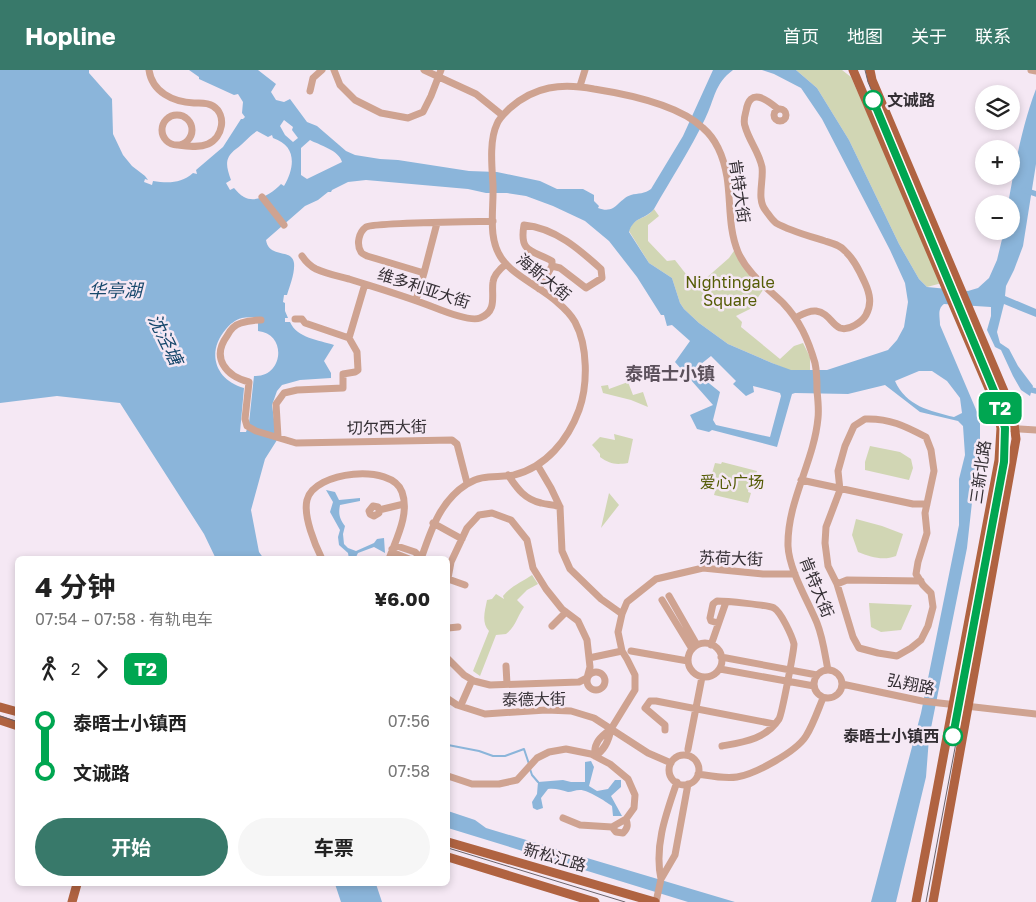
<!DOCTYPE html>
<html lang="zh">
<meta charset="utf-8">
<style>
:root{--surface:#fff;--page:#f6f6f6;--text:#222;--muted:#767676;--accent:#38796a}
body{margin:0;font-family:"Golos Text","Noto Sans SC",sans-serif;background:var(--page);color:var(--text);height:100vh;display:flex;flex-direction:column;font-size:19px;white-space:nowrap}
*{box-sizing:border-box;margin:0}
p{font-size:16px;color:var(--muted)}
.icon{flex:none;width:28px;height:28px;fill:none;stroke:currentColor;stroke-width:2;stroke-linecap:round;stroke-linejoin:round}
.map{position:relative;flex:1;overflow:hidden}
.side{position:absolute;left:15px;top:486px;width:435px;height:330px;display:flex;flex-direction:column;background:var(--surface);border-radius:8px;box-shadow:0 2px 8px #0003}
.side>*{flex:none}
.badge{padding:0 10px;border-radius:8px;font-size:18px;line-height:32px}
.tools{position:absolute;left:975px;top:15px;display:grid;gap:10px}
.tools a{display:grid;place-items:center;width:45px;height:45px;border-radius:50%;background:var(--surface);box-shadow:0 2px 8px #0003;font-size:25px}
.map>.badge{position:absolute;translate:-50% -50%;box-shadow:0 0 0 2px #fff}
.legs{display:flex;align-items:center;gap:8px;height:55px;padding:0 20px;font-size:16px}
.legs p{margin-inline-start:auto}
.headline{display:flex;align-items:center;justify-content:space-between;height:85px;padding:0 20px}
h1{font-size:28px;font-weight:700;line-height:38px}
.cta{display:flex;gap:10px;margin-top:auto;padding:10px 20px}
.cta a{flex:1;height:58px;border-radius:30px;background:var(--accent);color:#fff;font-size:20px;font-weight:700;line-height:58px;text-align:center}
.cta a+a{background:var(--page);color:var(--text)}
ul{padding:0 20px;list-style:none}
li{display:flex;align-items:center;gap:18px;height:50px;font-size:19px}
li i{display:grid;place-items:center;width:8px;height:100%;margin:0 6px;background:currentColor}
li i::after{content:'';width:12px;height:12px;margin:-6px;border:4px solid;border-radius:50%;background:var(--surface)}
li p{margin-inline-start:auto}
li:first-child i{background:linear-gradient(#0000 50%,currentColor 0)}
li:last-child i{background:linear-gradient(currentColor 50%,#0000 0)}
header{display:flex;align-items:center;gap:30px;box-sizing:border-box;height:70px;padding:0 25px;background:var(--accent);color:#fff}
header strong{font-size:24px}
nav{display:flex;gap:28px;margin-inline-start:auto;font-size:18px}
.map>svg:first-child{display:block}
.green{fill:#d1d6b4}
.water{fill:#8bb5da;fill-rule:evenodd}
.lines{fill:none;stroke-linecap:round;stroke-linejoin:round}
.stream{stroke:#8bb5da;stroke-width:2}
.canal{stroke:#8bb5da;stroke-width:5.5}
.minor{stroke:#cfa391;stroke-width:7}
.major{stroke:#b06341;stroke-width:9}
.tram{stroke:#6b636a;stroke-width:1}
.line-1-casing{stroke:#fff;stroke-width:11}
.line-1{stroke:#00a651;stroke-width:8}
.stop-1-dot{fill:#fff;stroke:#00a651;stroke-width:2.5}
.labels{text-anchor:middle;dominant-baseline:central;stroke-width:5;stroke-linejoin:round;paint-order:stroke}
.stop-label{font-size:16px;font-weight:bold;fill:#332e33;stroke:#f5e8f4;text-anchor:start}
.street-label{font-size:16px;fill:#332e33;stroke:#f5e8f4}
.park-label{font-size:16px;fill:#555c06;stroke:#f5e8f4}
.water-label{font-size:18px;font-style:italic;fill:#18486c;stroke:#f5e8f4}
.neighbourhood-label{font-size:18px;font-weight:bold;fill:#5c515c;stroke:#f5e8f4}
</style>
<header>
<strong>Hopline</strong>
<nav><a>首页</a><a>地图</a><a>关于</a><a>联系</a></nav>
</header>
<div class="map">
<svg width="1036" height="832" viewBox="0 0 1036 832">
<rect width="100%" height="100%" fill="#f5e8f4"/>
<path class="green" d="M 796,0 L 842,0 L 851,7 L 942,213 L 927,217 L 919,209 L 899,174 L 849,70 L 817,18 Z
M 654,139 L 659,146 L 648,155 L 648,171 L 667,191 L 675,190 L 696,217 L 729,188 L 736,178 L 765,217 L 750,239 L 736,246 L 742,252 L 741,257 L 780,289 L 794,276 L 803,273 L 810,287 L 810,301 L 791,301 L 772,293 L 728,274 L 699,253 L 684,239 L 680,233 L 672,208 L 649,193 L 629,161 C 635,145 645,151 654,139 Z
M 628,312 L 633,325 L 643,322 L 648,337 L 631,330 L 603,323 L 601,316 L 608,315 L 609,319 Z
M 614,364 L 633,369 L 628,393 C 615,395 610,394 600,387 L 600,384 L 592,375 L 600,367 L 615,370 Z
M 870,376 L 900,382 L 911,389 L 913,398 L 909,410 L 865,400 L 865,392 Z
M 722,392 L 757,401 L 753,416 L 749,416 L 748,422 L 751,423 L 748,433 L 714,425 L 716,418 L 708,417 L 715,393 L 721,394 Z
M 609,423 L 619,435 L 601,458 Z
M 856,449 L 882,456 L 903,464 L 896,486 C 883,491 871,487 858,482 L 852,465 Z
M 532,505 L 538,514 L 527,520 L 517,530 L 524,537 C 517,547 516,556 506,564 L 496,565 L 480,606 L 473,601 L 489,561 C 481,552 485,541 487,530 L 492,529 L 496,524 L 504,529 L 503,526 C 511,516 522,512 532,505 Z
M 869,533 L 912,535 L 901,560 L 881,562 L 871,557 Z"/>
<path class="water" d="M 0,0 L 89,0 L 89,3 L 112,29 L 113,64 L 123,85 L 132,96 L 145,106 L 148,110 L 145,109 L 144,112 L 152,115 L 153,111 C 167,113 181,114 193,103 L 197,104 L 196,100 L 223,77 L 241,49 L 243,49 L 245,47 L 242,43 L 243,32 L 238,24 L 234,25 L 199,9 L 199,7 L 189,0 L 258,0 L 276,14 L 271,22 L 276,30 L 284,32 L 290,29 L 307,52 L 317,56 L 346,81 L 355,85 L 380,89 L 398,90 L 469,101 L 497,102 L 540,111 L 557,119 L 583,119 L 594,125 L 594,131 L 599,136 L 598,138 C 616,145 618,129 631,125 C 638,123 645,124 651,119 L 683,66 L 713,0 L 733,0 C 714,14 715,29 705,49 C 690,80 671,109 654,139 C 645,150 634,146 629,162 L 649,193 L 672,208 L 680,233 L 684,239 L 699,253 L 728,274 L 772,293 L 791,300 L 827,300 L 888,280 L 897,270 L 904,257 L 908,232 L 905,213 L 890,180 L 822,49 L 801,18 L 774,4 L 762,0 L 796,0 L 817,18 L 849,70 L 899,174 L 919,209 L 927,217 L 968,221 L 978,218 L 989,208 L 997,190 L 1004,161 L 1011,161 L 1011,134 L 1008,134 C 1015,95 1022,56 1036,19 L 1036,94 L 1023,176 L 1014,200 L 1006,216 L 1005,226 L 1036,239 L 1036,247 L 1004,234 L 997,262 L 1000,273 L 1009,279 L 1018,296 L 1033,316 L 1030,326 L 1021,320 L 1013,306 L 1001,280 L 995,277 L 987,260 L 991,246 L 991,237 L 944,234 C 937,239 940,247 940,255 L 980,349 L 980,383 L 973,423 L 967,478 L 929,668 L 926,707 L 896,832 L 871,832 L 921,643 L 959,455 L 959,409 L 965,385 L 963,356 L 958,351 L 920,342 L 885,315 L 848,324 L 795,323 L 792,324 L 777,377 L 712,360 L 709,362 L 697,359 L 690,345 L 713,335 L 675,292 L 690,271 L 672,255 L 667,256 L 664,245 L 661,245 L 637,207 L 609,171 L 585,151 L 553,136 L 526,126 L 507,123 L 486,123 L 468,119 L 366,110 L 348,112 L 332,120 L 331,122 L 328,122 L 318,130 L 305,136 L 266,170 C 269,189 292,178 294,193 C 295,203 290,215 287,225 L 284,225 L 283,232 L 285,233 L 285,241 L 288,248 L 285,248 L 285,252 L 290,252 C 297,268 319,270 334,275 L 324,291 L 331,303 L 331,308 L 300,310 L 282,315 L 277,321 L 272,335 L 277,370 L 265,389 L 251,440 L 259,482 L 264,489 L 216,489 L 204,464 L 120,333 L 57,326 L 0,333 ZM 284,50 L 293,57 L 292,60 L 298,68 L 293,72 L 285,65 L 280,56 ZM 257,61 L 268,67 L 272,65 L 273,68 C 297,76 295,97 284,116 L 281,114 C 273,123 256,134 244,127 C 240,125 237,121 234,118 L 230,120 L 226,113 L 231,110 C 226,96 224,88 236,79 C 244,73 249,66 257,61 ZM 310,70 C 319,75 339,80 342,92 L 307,109 L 301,105 L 301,78 ZM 258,247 L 258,261 C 288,264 283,308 254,306 L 249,353 L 246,362 L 240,362 L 244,318 C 215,310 206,282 226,259 C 230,254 235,250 242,248 C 247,247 253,247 258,247 ZM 711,286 L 736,311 L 733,314 L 746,326 L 754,322 L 753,316 L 780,323 L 781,326 L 770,367 L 716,355 L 713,350 L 720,322 L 705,310 L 696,298 ZM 919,301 L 932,301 L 947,311 L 960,328 L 962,343 L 954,347 C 930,341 906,336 895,311 Z
M 326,420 L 335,422 L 339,430 L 360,428 L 360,431 L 340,435 C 338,445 340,449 345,456 L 343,464 L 344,474 L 348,478 L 356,481 L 374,473 L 377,469 L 384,468 L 385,483 L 374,477 L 358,483 L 355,489 L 349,489 L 348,483 L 339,475 L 338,467 L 340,460 L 330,442 L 333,432 Z
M 591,691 L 594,697 L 589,716 L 597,721 L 608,719 L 615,710 L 621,710 L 621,717 L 611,726 L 622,746 L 613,746 L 612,736 C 605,731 588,720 580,720 C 575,720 572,722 568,722 C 561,720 555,718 548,719 L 541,728 L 543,738 L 537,740 L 533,738 L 532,732 L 537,724 L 538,712 L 563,710 L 571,712 L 585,712 L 585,692 Z
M 448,741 L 475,750 L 486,758 L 735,832 L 688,832 L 448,758 Z
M 335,814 L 376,814 L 382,832 L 341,832 Z"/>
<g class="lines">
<path class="stream" d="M 448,675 L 479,681 L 493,686 L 505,686 L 524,679 L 529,694
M 530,699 L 532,705 L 538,712"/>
<path class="canal" d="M 1024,120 L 1036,124
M 1026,316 L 1028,319 L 1036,321"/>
<path class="minor" d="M 149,0 C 152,22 173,32 194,33 C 200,33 207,32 213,36 C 227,45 223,67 208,74 C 199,78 188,76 178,75
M 334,0 L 340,15 L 355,30 L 381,43 L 408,48 L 423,42 L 431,26 L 441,0
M 424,0 L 476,24 L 502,45
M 1031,0 L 1036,1
M 580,16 L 585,0
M 310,21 L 313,8 L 322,0
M774 45a6 6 0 1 1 12 0a6 6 0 1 1-12 0Z
M 778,39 C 766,29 750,17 746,41 C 745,45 743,51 745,56 C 749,71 759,82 762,97 C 764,111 756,129 766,141 C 769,145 772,150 776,153 C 790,161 809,166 825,171 C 832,173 840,175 845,181 C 854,189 860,202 865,213 C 870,224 872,234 866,245 C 862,252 849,261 840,258 C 831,254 829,243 816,241 C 808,240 801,245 795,248
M162 60a15 15 0 1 1 30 0a15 15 0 1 1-30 0Z
M 262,127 L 284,155
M 437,153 L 424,203 L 367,186 C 365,185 362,184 361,182 C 356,174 359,162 366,157 C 375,152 475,152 493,151
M 302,186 C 306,192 310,196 316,199 C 327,204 338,206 349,209 C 377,218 405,226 433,237 C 443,241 470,252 480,248 C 498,241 491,225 493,212 C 494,204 501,198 506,194
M 539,219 L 552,196 L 552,191 C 532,180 519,183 524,155 C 555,158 579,179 601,199 L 602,208 L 586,218 L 560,198 L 552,196
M 416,230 L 424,203
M 295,249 L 302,249 L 305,253 L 349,268
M 261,250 C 254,250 247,251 241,253 C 234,255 230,260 227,266 C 211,288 226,306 249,312 L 245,349 L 247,356 L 256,361 L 296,373 L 452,370 L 457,374 L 467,413
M 865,349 C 889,348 905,356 926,367 L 931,380 L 934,401 L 925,443 L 927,463 L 918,492 L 916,504 L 923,515 L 931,523 L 933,537 L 928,556 L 921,570 L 911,578 L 897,586 L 878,583 L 859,578 L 853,567 L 837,514 L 828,496 L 825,473 L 826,457 L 840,420 L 838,401 L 845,376 L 854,356 Z
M 1001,358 L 1036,360
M 278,367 L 276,334 L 284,323 L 297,320 L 343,318 L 343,304 L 355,302 L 358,300 L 357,282 L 349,268 L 365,214
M 538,396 L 551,418 L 560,437 L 562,481 L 570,499 L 601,529 L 622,544
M 508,405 C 517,418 524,429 541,433 C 548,435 553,434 560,437
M 801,410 L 913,434 L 927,434
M 379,440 L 378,437 L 373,436 L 369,441 L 370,444 L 374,446 L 379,443 L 379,440 L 404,434
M 433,453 L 462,469
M 322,489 C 315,475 303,446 307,430 C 314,401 392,393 402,422 C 410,444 396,469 389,489
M 409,489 L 394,483 L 392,479 L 397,476 L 415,482 L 421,488
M 421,489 C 431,460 440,431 467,414 C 482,404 497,408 514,405 C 546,397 568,370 579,340 C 588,315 588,276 575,252 C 571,245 563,237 557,232 C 542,218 514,206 502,189 C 487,168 494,140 493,115 C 492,98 489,70 497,54 C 499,48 505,43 510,38 C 535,16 561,13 594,19 C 626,24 679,35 703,58 C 717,70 724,89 727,107 C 731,132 728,158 738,182 C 747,203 766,217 783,233 C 800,251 808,269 815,293 C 817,302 817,312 817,321 C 818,330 819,339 818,348 C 814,392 787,431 788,476 C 789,500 808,531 817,553 C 823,568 825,585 828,600
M 448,508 L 451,492 L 467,458 L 479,445 L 492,443 L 511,450 L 527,470 L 533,498 L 546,519 L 562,539 L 578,551 L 587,570 L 590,597 L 587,608 L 579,612 L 490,615 L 474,611 L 464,605 L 448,589
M 448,509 L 465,515
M 837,514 L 847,510 L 921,511
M 669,526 L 697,575
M 662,530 L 692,579
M 718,553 L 711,551 L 710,548 L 713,534 L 717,531 C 726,531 768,535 774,538 C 781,542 792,566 794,574 C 794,580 782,644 779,649 C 766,669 744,672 722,676
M 552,556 L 566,542
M 448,558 L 458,557
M688 590a17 17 0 1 1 34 0a17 17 0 1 1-34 0Z
M 711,575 L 726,532
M 631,581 L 688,591
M 721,587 L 817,605
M 589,588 L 622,581
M 506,596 L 507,614
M 720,599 L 814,616
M814 614a14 14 0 1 1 28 0a14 14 0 1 1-28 0Z
M587 611a9 9 0 1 1 18 0a9 9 0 1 1-18 0Z
M 842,614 L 922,631 L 1036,644
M 448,629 L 457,635 L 485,644 L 546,640 L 571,641 L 594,648 L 648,683 L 671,693
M 461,635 L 472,610
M 611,659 L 635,620 L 635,605 L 627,589 L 622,581 L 618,562 L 622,544 L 627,532 L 656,509 L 703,498 L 763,504 L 795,504
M 611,659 C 609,670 605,680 595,686 C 593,673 601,666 611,659 Z
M 665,660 L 665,655 L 645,638 L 650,631 L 656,631 L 774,654
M 688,679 L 702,607
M669 700a15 15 0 1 1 30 0a15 15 0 1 1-30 0Z
M 698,704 C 711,706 724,709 737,707 C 755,704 796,682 806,666 C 813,655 818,640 823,628
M 448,706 L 472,714 L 499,714 L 517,710 L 537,688 L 549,682 L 566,679 L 591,684 L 610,694 L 628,709 L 635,725 L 634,738 L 626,749 L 612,757 L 616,762 L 623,763 C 628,758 628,755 626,749
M 677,712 C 666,744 654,776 661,809 L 675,785 L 688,714
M 563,748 L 580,755 L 612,757
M 656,832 L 661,809"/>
<path class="major" d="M 853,0 L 996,335 L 1001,358 L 999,390 L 916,832
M 870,0 L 872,10 L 1006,326 L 1013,346 L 1016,369 L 933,832
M 0,637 L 18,642
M 0,650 L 18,656
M 448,772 L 655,832
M 448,787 L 595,832
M 72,832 L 77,814"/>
<path class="tram" d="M 865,0 L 868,12 L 1005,335 L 1009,358 L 1009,391 L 926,832
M 0,646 L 18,652
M 448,778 L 625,832"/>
</g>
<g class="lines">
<defs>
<path id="line-1" d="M 873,30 L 997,328 L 1005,358 L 1004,392 L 953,666"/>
</defs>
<use href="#line-1" class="line-1-casing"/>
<use href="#line-1" class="line-1"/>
</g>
<g class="stop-1-dot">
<circle cx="873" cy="30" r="9"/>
<circle cx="953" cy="666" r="9"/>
</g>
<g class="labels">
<g class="stop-label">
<text x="887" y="30">文诚路</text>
<text x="939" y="666" text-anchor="end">泰晤士小镇西</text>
</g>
<g class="street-label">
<text transform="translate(740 121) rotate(82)">肯特大街</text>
<text transform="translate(544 207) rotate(39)">海斯大街</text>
<text transform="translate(424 218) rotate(18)">维多利亚大街</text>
<text transform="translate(387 357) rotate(-1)">切尔西大街</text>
<text transform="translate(980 402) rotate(-82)">三新北路</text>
<text transform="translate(731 488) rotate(2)">苏荷大街</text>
<text transform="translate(817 517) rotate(68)">肯特大街</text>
<text transform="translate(911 614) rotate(11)">弘翔路</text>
<text transform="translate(534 629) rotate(-1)">泰德大街</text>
<text transform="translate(555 787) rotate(16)">新松江路</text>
</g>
<g class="park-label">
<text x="730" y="212">Nightingale<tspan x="730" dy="18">Square</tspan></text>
<text x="732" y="412">爱心广场</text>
</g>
<g class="water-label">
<text x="115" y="220">华亭湖</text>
<text transform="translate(166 269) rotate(64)">沈泾塘</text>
</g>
<g class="neighbourhood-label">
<text x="670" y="303">泰晤士小镇</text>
</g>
</g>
</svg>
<div class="tools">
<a><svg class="icon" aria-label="layers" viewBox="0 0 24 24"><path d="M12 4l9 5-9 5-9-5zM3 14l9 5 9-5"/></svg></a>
<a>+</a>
<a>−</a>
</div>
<b class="badge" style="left:1000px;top:338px;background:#00a651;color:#fff">T2</b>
<section class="side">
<div class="headline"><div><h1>4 分钟</h1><p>07:54 – 07:58 · 有轨电车</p></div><b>¥6.00</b></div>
<div class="legs"><svg class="icon" aria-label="walk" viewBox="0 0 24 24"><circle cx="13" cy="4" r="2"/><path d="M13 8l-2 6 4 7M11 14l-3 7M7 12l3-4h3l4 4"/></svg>2<svg class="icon" aria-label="forward" viewBox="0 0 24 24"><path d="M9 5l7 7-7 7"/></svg><b class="badge" style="background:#00a651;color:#fff">T2</b></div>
<ul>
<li><i style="color:#00a651"></i><b>泰晤士小镇西</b><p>07:56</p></li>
<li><i style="color:#00a651"></i><b>文诚路</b><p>07:58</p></li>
</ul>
<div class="cta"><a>开始</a><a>车票</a></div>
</section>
</div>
